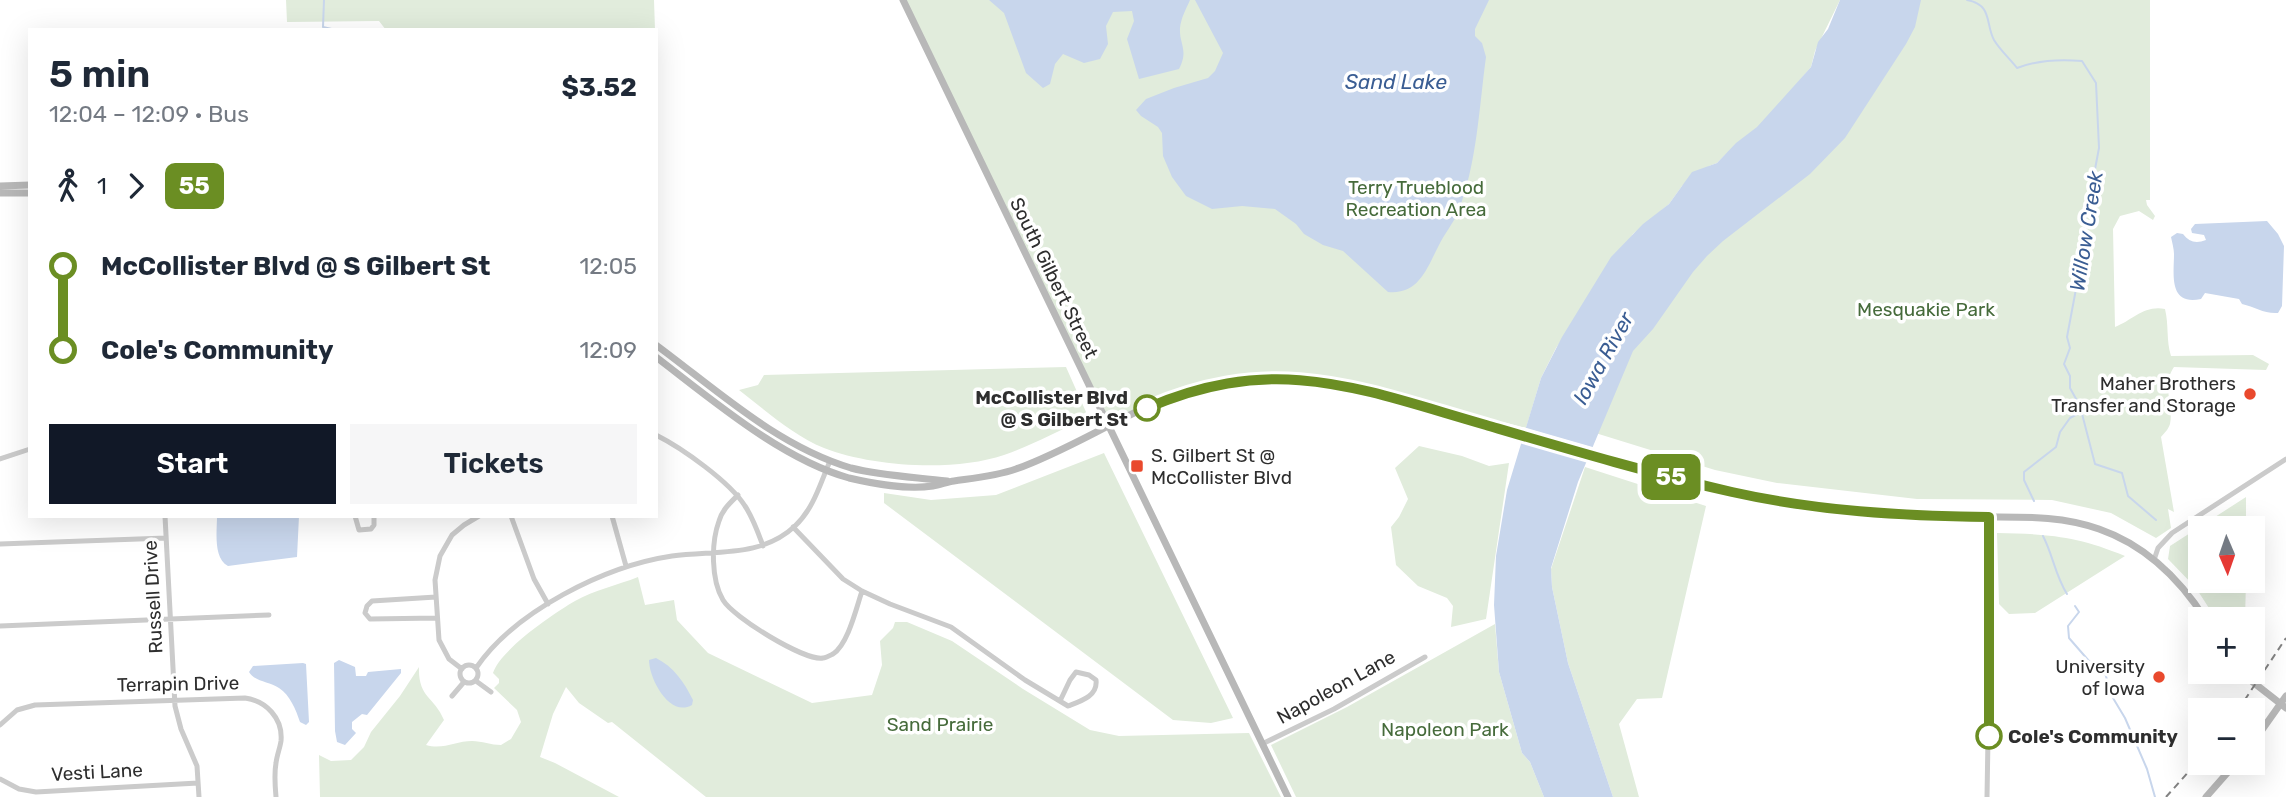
<!DOCTYPE html>
<meta charset="utf-8">
<style>
:root{--surface:#fff;--page:#f6f6f7;--text:#1f2937;--muted:#747a83;--accent:#111827}
body{margin:0;font-family:Rubik,sans-serif;background:var(--page);color:var(--text);height:100vh;display:flex;flex-direction:column;font-size:26px;white-space:nowrap}
*{box-sizing:border-box;margin:0}
p{font-size:23px;color:var(--muted)}
.icon{flex:none;width:38px;height:38px;fill:none;stroke:currentColor;stroke-width:2;stroke-linecap:round;stroke-linejoin:round}
.map{position:relative;flex:1;overflow:hidden}
.drawer{position:absolute;left:28px;top:28px;width:630px;height:490px;display:flex;flex-direction:column;background:var(--surface);border-radius:0px;box-shadow:0 7px 28px #0002}
.drawer>*{flex:none}
.badge{padding:0 14px;border-radius:10px;font-size:24px;line-height:46px}
.needle{width:46px;rotate:178deg}
.buttons{position:absolute;left:2188px;top:516px;display:grid;gap:14px}
.buttons a{display:grid;place-items:center;width:77px;height:77px;border-radius:0px;background:var(--surface);box-shadow:0 7px 28px #0002;font-size:35px}
.map>.badge{position:absolute;translate:-50% -50%;box-shadow:0 0 0 4px #fff}
.legs{display:flex;align-items:center;gap:10px;height:77px;padding:0 21px;font-size:23px}
.legs p{margin-inline-start:auto}
.head{display:flex;align-items:center;justify-content:space-between;height:119px;padding:0 21px}
h1{font-size:38px;font-weight:600;line-height:52px}
.button{display:flex;gap:14px;margin-top:auto;padding:14px 21px}
.button a{flex:1;height:80px;border-radius:0px;background:var(--accent);color:#fff;font-size:28px;font-weight:600;line-height:80px;text-align:center}
.button a+a{background:var(--page);color:var(--text)}
ul{padding:0 21px;list-style:none}
li{display:flex;align-items:center;gap:24px;height:84px;font-size:26px}
li i{display:grid;place-items:center;width:10px;height:100%;margin:0 9px;background:currentColor}
li i::after{content:'';width:18px;height:18px;margin:-9px;border:5px solid;border-radius:50%;background:var(--surface)}
li p{margin-inline-start:auto}
li:first-child i{background:linear-gradient(#0000 50%,currentColor 0)}
li:last-child i{background:linear-gradient(currentColor 50%,#0000 0)}
.map>svg:first-child{display:block}
.green{fill:#e1ecdc}
.water{fill:#c8d6ec}
.pier{fill:#fff}
.lines{fill:none;stroke-linecap:round;stroke-linejoin:round}
.stream{stroke:#c8d6ec;stroke-width:2}
.street{stroke:#cbcbcb;stroke-width:5}
.secondary{stroke:#b8b8b8;stroke-width:7}
.rail{stroke:#838383;stroke-width:2;stroke-dasharray:7 5;stroke-linecap:butt}
.line-1-casing{stroke:#fff;stroke-width:16}
.line-1{stroke:#6b8e23;stroke-width:10}
.poi-dot{fill:#e9492d;stroke:#fff;stroke-width:2.5}
.stop-1-dot{fill:#fff;stroke:#6b8e23;stroke-width:3.5}
.labels{text-anchor:middle;dominant-baseline:central;stroke-width:7;stroke-linejoin:round;paint-order:stroke}
.park-label{font-size:19px;fill:#466b3b;stroke:#fff}
.street-label{font-size:19px;fill:#2e2e2e;stroke:#fff}
.poi-label{font-size:19px;fill:#2e2e2e;stroke:#fff;text-anchor:end}
.stop-label{font-size:19px;font-weight:bold;fill:#2e2e2e;stroke:#fff;text-anchor:end}
.water-label{font-size:21px;font-style:italic;fill:#3a5d93;stroke:#fff}
</style>
<div class="map">
<svg width="2286" height="797" viewBox="0 0 2286 797">
<rect width="100%" height="100%" fill="#fff"/>
<path class="green" d="M 286,0 L 654,0 L 655,30 L 386,30 L 379,21 L 287,22 Z
M 902,0 L 1840,0 L 1815,51 L 1811,67 L 1754,134 L 1725,155 L 1717,163 L 1709,166 L 1682,186 L 1669,204 L 1633,234 L 1556,348 L 1541,378 L 1526,428 L 1503,422 L 1501,429 L 1364,390 L 1294,379 L 1203,388 L 1107,426 Z
M 1916,0 L 2150,0 L 2150,200 L 2146,200 L 2147,205 L 2155,216 L 2153,220 L 2139,211 L 2120,216 L 2113,229 L 2115,327 C 2133,320 2144,305 2165,309 C 2169,325 2166,340 2171,356 L 2253,355 L 2269,364 L 2266,370 L 2174,367 C 2161,386 2174,404 2170,424 C 2168,430 2165,432 2161,437 L 2174,512 L 2168,509 L 2171,528 L 2156,538 L 2111,513 L 2052,500 L 1917,499 L 1777,483 L 1715,470 L 1589,431 L 1628,349 Z
M 1066,367 L 1086,412 L 1083,420 C 1057,431 1031,446 1004,455 C 954,472 873,467 824,448 C 793,435 765,410 739,390 L 758,385 L 764,375 Z
M 1419,446 L 1462,456 L 1489,466 L 1509,463 L 1486,619 L 1451,627 L 1453,606 L 1447,598 L 1418,586 L 1396,565 L 1391,527 L 1399,517 L 1408,499 L 1395,468 Z
M 1104,453 L 1233,718 L 1211,723 L 1173,720 L 884,503 L 884,493 L 931,500 L 996,495 Z
M 1585,467 L 1706,506 L 1662,698 L 1637,699 L 1619,724 L 1639,797 L 1613,797 L 1568,663 L 1552,587 L 1551,569 Z
M 2246,497 L 2246,528 L 2200,528 L 2200,581 L 2246,581 L 2245,619 L 2216,619 L 2196,588 L 2168,559 L 2170,546 Z
M 1997,533 C 2048,534 2077,536 2125,556 L 2035,613 L 2009,614 L 1999,604 Z
M 638,577 L 645,605 L 674,600 L 677,620 L 708,653 L 812,703 L 872,695 L 882,665 L 880,641 L 893,628 L 895,622 L 907,622 L 952,641 L 1023,689 L 1090,730 L 1119,736 L 1249,733 L 1281,797 L 706,797 L 612,722 L 608,723 L 579,703 L 566,687 L 553,714 L 540,757 L 555,763 L 619,797 L 320,797 L 319,755 L 331,761 L 351,760 L 364,747 L 371,732 L 400,696 L 419,667 C 418,698 434,696 444,720 L 426,745 C 443,750 456,741 472,741 C 482,741 491,745 501,745 L 511,739 L 521,722 L 517,710 L 494,688 L 499,683 L 499,679 L 493,673 C 500,650 554,613 575,601 C 594,590 618,585 638,577 Z
M 1495,624 L 1499,672 L 1522,753 L 1530,762 L 1544,797 L 1296,797 L 1271,745 L 1347,707 Z"/>
<path class="water" d="M 989,0 L 1190,0 C 1186,9 1181,18 1180,28 C 1179,44 1189,50 1179,69 L 1139,79 L 1127,39 L 1134,21 L 1132,11 L 1113,12 L 1106,26 L 1108,44 L 1100,59 L 1084,63 L 1063,54 L 1055,64 L 1050,84 L 1043,88 L 1026,73 L 1004,13 Z
M 1195,0 L 1489,0 L 1475,29 L 1475,36 L 1482,43 L 1486,57 C 1479,108 1477,164 1458,212 C 1453,224 1444,234 1439,245 C 1427,268 1419,295 1388,292 L 1343,251 L 1323,245 L 1304,234 L 1296,224 L 1275,209 L 1242,206 L 1212,209 L 1186,196 L 1172,177 L 1163,156 L 1162,133 L 1158,127 L 1141,116 L 1136,110 L 1146,99 L 1174,88 L 1208,78 L 1215,71 L 1223,53 Z
M 1840,0 L 1921,0 L 1915,27 L 1906,44 L 1845,138 L 1810,174 L 1723,241 L 1707,256 L 1693,272 L 1653,329 L 1633,351 L 1578,482 L 1551,568 L 1552,587 L 1568,663 L 1613,797 L 1544,797 L 1530,762 L 1522,753 L 1499,672 L 1494,605 L 1496,556 L 1507,490 L 1541,378 L 1562,337 L 1611,257 L 1643,224 L 1669,204 L 1692,172 L 1717,163 L 1736,143 L 1757,127 L 1811,67 L 1818,42 L 1828,29 Z
M 2267,221 L 2278,234 L 2284,246 L 2282,306 L 2278,313 C 2264,314 2255,307 2242,304 L 2239,299 L 2205,293 L 2201,299 C 2168,306 2174,274 2174,254 C 2174,249 2172,242 2171,237 L 2177,233 L 2183,234 C 2189,242 2196,244 2206,240 L 2204,235 L 2192,233 L 2191,229 L 2195,224 Z
M 217,516 L 299,516 L 297,557 L 228,566 C 213,558 217,531 217,516 Z
M 656,658 C 674,667 684,682 693,700 L 692,705 C 669,718 649,678 649,660 Z
M 339,660 L 355,667 L 356,676 L 366,676 L 368,672 L 401,669 L 401,673 L 367,715 L 362,714 L 352,722 L 352,729 L 356,733 L 345,745 L 337,742 L 335,731 L 334,663 Z
M 303,663 L 306,664 L 309,722 L 306,725 L 300,722 C 296,710 290,695 279,688 C 269,681 255,682 249,672 L 253,666 Z"/>
<path class="pier" d="M 1523,427 L 1596,448 L 1591,462 L 1518,442 Z"/>
<g class="lines">
<path class="stream" d="M 324,0 L 323,27 L 336,30
M 1967,0 C 1993,5 1985,23 1994,40 C 2000,50 2010,59 2017,68 C 2038,60 2060,59 2082,61 L 2096,83 L 2099,148 L 2079,254 L 2076,289 L 2067,337 L 2070,348 L 2064,364 L 2070,376 L 2070,388 L 2080,406 L 2095,464 L 2122,473 L 2128,496 L 2156,520
M 2034,501 L 2024,480 L 2024,472 L 2056,447 L 2060,432 L 2070,418 L 2081,412
M 2043,536 C 2053,555 2055,575 2067,594
M 2075,606 L 2079,612 L 2068,626 L 2069,638 L 2089,661 L 2098,666 L 2106,676 L 2110,693 L 2125,718 L 2147,769 L 2155,797"/>
<path class="street" d="M 656,435 C 682,448 730,482 745,506 C 753,518 758,532 763,546
M 0,459 L 30,449
M 738,495 C 730,503 722,510 719,521 C 711,543 711,580 723,600 C 733,617 804,661 823,658 C 826,658 831,655 833,654 C 848,644 856,609 862,591
M 165,516 L 175,706 L 181,729 L 197,766 L 199,797
M 355,516 L 359,530 L 371,529 L 374,525 L 374,516
M 511,516 L 534,579 L 548,604
M 612,516 L 626,566
M 793,527 L 843,579 L 862,591 L 890,604 L 951,627 L 1025,680 L 1068,706 C 1081,701 1098,696 1096,680 L 1089,675 L 1076,672 L 1070,680 L 1060,701
M 0,544 L 166,538
M 2154,560 L 2158,548 L 2172,533 L 2286,459
M 436,597 L 372,601 L 367,606 L 365,613 L 370,619 L 437,618
M 0,626 L 269,615
M460 674a9 9 0 1 1 18 0a9 9 0 1 1-18 0Z
M 476,668 C 515,611 605,566 672,556 C 715,550 761,558 795,526 C 814,508 820,484 830,461
M 462,669 L 449,659 L 439,640 L 435,580 L 440,556 L 452,535 L 464,525 L 479,516
M 476,681 L 491,692
M 452,696 L 464,682
M 0,725 L 17,710 L 35,705 L 245,698 C 266,701 283,718 281,741 C 280,748 277,755 276,763 C 274,774 275,786 276,797
M 1262,744 L 1334,709 L 1425,657
M 0,779 L 19,789 L 36,792 L 198,783
M 1987,797 L 1990,621 L 1989,517"/>
<path class="secondary" d="M 903,0 L 1288,797
M 0,186 L 30,185
M 0,193 L 30,193
M 656,345 C 717,390 777,446 851,468 C 882,476 915,477 947,481
M 656,357 C 711,399 781,459 849,478 C 875,484 906,490 933,486 C 940,485 947,482 954,481 C 975,478 996,476 1016,469 C 1075,448 1126,411 1186,392 C 1245,374 1304,376 1364,390 C 1518,434 1672,488 1830,510 C 1882,517 1936,517 1989,517 C 2026,517 2063,516 2099,529 C 2145,545 2180,579 2206,620
M 2240,672 L 2286,708
M 2252,744 L 2286,696
M 2206,797 L 2236,763"/>
<path class="rail" d="M 2238,710 L 2286,638
M 2166,797 L 2200,759"/>
</g>
<g class="lines">
<defs>
<path id="line-1" d="M 1147,408 C 1277,352 1360,389 1486,425 C 1568,449 1649,473 1732,492 C 1817,511 1902,516 1989,517 L 1989,736"/>
</defs>
<use href="#line-1" class="line-1-casing"/>
<use href="#line-1" class="line-1"/>
</g>
<g class="poi-dot">
<circle cx="2250" cy="394" r="7"/>
<rect x="1130" y="459" width="14" height="14" rx="3.5"/>
<circle cx="2159" cy="677" r="7"/>
</g>
<g class="stop-1-dot">
<circle cx="1147" cy="408" r="12"/>
<circle cx="1989" cy="736" r="12"/>
</g>
<g class="labels">
<g class="park-label">
<text x="1416" y="187">Terry Trueblood<tspan x="1416" dy="22">Recreation Area</tspan></text>
<text x="1926" y="309">Mesquakie Park</text>
<text x="940" y="724">Sand Prairie</text>
<text x="1445" y="729">Napoleon Park</text>
</g>
<g class="street-label">
<text transform="translate(1054 278) rotate(64)">South Gilbert Street</text>
<text transform="translate(153 597) rotate(-93)">Russell Drive</text>
<text transform="translate(178 684) rotate(-1)">Terrapin Drive</text>
<text transform="translate(1336 687) rotate(-29)">Napoleon Lane</text>
<text transform="translate(97 772) rotate(-3)">Vesti Lane</text>
</g>
<g class="poi-label">
<text x="2236" y="383">Maher Brothers<tspan x="2236" dy="22">Transfer and Storage</tspan></text>
<text x="1151" y="455" text-anchor="start">S. Gilbert St @<tspan x="1151" dy="22">McCollister Blvd</tspan></text>
<text x="2145" y="666">University<tspan x="2145" dy="22">of Iowa</tspan></text>
</g>
<g class="stop-label">
<text x="1128" y="397">McCollister Blvd<tspan x="1128" dy="22">@ S Gilbert St</tspan></text>
<text x="2008" y="736" text-anchor="start">Cole's Community</text>
</g>
<g class="water-label">
<text x="1396" y="81">Sand Lake</text>
<text transform="translate(2086 231) rotate(-81)">Willow Creek</text>
<text transform="translate(1603 358) rotate(-61)">Iowa River</text>
</g>
</g>
</svg>
<div class="buttons">
<a><svg class="needle" viewBox="-14 -14 28 28"><path d="M0-13l5 13h-10z" fill="#e53935"/><path d="M0 13l5-13h-10z" fill="#747a83"/></svg></a>
<a>+</a>
<a>−</a>
</div>
<b class="badge" style="left:1671px;top:477px;background:#6b8e23;color:#fff">55</b>
<section class="drawer">
<div class="head"><div><h1>5 min</h1><p>12:04 – 12:09 · Bus</p></div><b>$3.52</b></div>
<div class="legs"><svg class="icon" aria-label="walk" viewBox="0 0 24 24"><circle cx="13" cy="4" r="2"/><path d="M13 8l-2 6 4 7M11 14l-3 7M7 12l3-4h3l4 4"/></svg>1<svg class="icon" aria-label="forward" viewBox="0 0 24 24"><path d="M9 5l7 7-7 7"/></svg><b class="badge" style="background:#6b8e23;color:#fff">55</b></div>
<ul>
<li><i style="color:#6b8e23"></i><b>McCollister Blvd @ S Gilbert St</b><p>12:05</p></li>
<li><i style="color:#6b8e23"></i><b>Cole's Community</b><p>12:09</p></li>
</ul>
<div class="button"><a>Start</a><a>Tickets</a></div>
</section>
</div>
